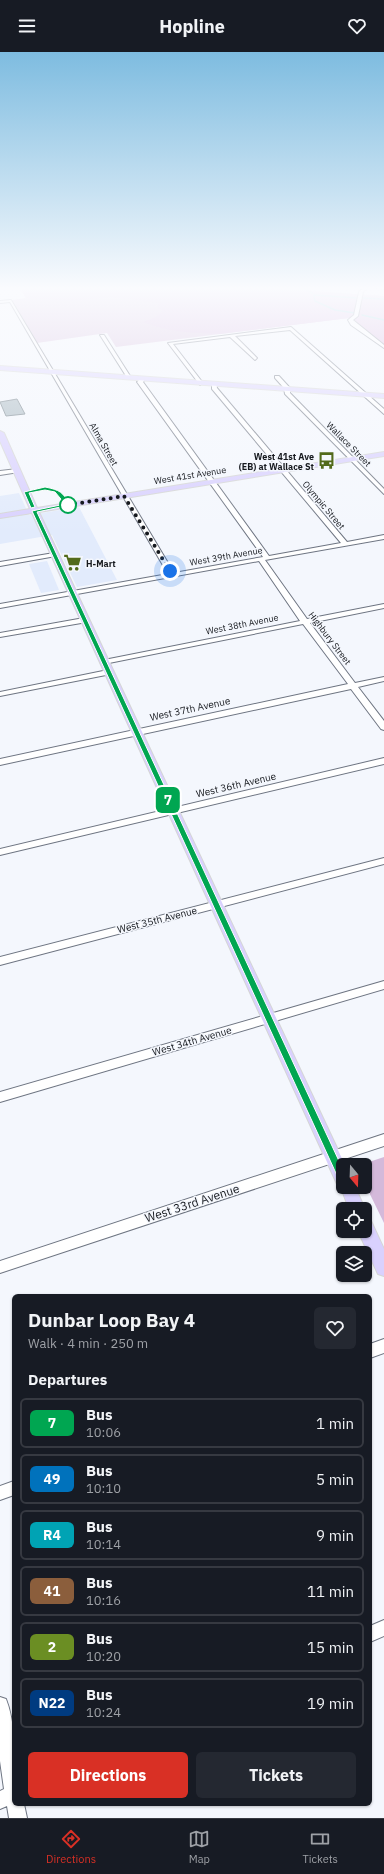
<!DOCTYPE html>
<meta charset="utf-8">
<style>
:root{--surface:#171b24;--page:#242831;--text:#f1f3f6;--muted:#9ea1a6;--line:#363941;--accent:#d93025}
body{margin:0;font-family:"IBM Plex Sans",sans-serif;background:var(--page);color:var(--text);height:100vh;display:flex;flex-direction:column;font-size:15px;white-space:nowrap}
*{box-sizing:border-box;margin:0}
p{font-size:13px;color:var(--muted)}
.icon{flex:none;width:22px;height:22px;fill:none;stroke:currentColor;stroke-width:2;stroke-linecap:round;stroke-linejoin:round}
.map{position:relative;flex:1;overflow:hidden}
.panel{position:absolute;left:12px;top:1242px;width:360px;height:512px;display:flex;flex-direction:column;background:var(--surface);border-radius:6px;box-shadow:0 1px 3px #0004}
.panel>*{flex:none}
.badge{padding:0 8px;border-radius:6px;font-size:14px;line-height:26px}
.needle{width:26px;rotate:161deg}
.controls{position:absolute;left:336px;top:1106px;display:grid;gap:8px}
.controls a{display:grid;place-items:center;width:36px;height:36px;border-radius:6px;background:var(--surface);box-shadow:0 1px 3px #0004;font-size:20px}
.you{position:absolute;width:20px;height:20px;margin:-10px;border:3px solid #fff;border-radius:50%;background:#1a73e8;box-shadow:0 0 0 6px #1a73e833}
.map>.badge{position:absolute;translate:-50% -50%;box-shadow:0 0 0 2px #fff}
h2{padding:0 16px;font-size:15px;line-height:36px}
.round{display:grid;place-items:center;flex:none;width:42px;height:42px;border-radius:6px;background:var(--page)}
.head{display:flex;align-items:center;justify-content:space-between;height:68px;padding:0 16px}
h1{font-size:19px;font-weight:800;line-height:30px}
.primary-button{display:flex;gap:8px;margin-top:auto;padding:8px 16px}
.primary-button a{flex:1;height:46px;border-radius:6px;background:var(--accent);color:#fff;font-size:16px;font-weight:800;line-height:46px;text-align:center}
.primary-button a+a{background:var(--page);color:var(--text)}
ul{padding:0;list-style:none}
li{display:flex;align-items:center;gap:12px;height:50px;margin:0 8px 6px;padding:0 8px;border:2px solid var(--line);border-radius:6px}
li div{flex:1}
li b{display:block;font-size:15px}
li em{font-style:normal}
li .badge{min-width:44px;font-weight:700;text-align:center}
header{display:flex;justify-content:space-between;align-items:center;height:52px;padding:0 16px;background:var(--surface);font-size:18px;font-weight:800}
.tabs{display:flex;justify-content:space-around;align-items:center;height:56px;border-top:1px solid var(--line);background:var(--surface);font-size:11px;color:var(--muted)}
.tabs a{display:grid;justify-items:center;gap:2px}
.tabs .active{color:var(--accent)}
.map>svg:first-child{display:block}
.built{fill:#e2ebfc}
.green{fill:#d4b9da}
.forest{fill:#d3addb}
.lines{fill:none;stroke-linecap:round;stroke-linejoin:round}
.stream{stroke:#7fc9d5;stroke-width:1.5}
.building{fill:#a9b9c2;stroke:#707e87}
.minor-casing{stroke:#6e7582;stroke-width:2}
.major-casing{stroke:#d5d6d6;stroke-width:2}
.minor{fill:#fff;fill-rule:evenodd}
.major{fill:#d9d1fe;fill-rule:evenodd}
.line{fill:#00a651;stroke:#fff}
.walk{stroke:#16191e;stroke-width:4;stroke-dasharray:0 7.2}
.stop-dot{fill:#fff;stroke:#00a651;stroke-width:2}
.labels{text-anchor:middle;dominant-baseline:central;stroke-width:3;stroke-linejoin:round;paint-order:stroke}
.far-street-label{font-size:9px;fill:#16191e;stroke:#f4f7fd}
.far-poi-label{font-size:9px;font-weight:bold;fill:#16191e;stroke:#f4f7fd;text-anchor:end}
.street-label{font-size:10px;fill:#16191e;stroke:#f4f7fd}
.near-street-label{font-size:12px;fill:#16191e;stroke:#f4f7fd}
</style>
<header><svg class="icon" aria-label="menu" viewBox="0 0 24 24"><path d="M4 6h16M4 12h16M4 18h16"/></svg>Hopline<svg class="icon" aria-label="heart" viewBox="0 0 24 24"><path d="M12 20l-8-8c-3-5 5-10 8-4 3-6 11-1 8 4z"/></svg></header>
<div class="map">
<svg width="384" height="1766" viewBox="0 0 384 1766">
<rect width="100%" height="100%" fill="#f4f7fd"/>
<path class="built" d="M 19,441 L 29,463 L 79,455 L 117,528 L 77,535 L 52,483 L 0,492 L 0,444 Z
M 47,509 L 59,538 L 41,541 L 29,512 Z"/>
<path class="green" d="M 19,235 L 249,235 L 384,244 L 384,293 L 349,266 L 116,295 L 107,281 L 37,291 L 12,248 L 26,246 Z
M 384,1105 L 384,1171 L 365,1132 L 365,1113 L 360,1113 Z"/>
<path class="forest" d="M 19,235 L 254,235 L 384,244 L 384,293 L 349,266 L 220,282 C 194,281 167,280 143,270 L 156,265 L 162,259 L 157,254 L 159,251 L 112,245 L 73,249 L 26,246 Z"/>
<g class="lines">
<path class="stream" d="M 302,235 L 312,241
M 363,246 L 384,247
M 355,261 L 335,258 L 315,249 L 314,243 L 357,246
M 362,263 L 384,268"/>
</g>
<path class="building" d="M 17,347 L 25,362 L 6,364 L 0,350 Z"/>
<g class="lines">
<defs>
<path id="minor" d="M 364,235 L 368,235 L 363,240 L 358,264 L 353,268 L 384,293 L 384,296 L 351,273 L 348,268 L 354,263 L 359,240 Z
M 369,235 L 384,235 L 384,237 Z
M 11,248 L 174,521 L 263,505 L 137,330 L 142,325 L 145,327 L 143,330 L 269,504 L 341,491 L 212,337 L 212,331 L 216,331 L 217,336 L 347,490 L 384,483 L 384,487 L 265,508 L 307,567 L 384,552 L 384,556 L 310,571 L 355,631 L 384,625 L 384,629 L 358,635 L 384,669 L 384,678 L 381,677 L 351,637 L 0,713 L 0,707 L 348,632 L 303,572 L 104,612 L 100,610 L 104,608 L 300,569 L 259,509 L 0,556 L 0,552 L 168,522 L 10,250 L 0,251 L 0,249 Z
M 291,275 L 384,357 L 384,362 L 290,278 L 235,284 L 257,306 L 255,308 L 230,285 L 173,292 L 203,331 L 200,333 L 168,291 Z
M 100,283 L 104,283 L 132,327 L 128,327 Z
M 275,324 L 279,324 L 290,336 L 290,341 L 384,437 L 384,442 L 285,342 L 284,336 L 275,326 Z
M 17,417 L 20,419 L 19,420 L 0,423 L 0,419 Z
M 54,501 L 57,503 L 56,504 L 0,514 L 0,510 Z
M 84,566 L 87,566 L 87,570 L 0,585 L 0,581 Z
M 108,618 L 111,618 L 111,622 L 0,644 L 0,640 Z
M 384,706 L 384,712 L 0,803 L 0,797 Z
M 384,806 L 384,812 L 0,913 L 0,905 Z
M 384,929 L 384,937 L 0,1050 L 0,1040 Z
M 384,1082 L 384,1094 L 0,1221 L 0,1209 Z
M 384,1287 L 384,1301 L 370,1306 L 370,1292 Z
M 14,1429 L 14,1443 L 0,1448 L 0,1434 Z
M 384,1568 L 384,1584 L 370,1590 L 370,1574 Z
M 0,1645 L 6,1647 C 18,1677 14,1720 14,1752 L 24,1752 L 27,1766 L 9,1766 L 7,1754 L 0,1757 L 0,1739 L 4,1737 L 0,1709 Z"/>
<path id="major" d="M 0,314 L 384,342 L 384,346 L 0,318 Z
M 0,379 L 4,381 L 37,456 L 384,400 L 384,404 L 39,460 L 345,1113 L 343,1113 L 343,1135 L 355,1135 L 365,1157 L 349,1157 L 340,1133 L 337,1132 L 32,461 L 0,466 L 0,462 L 30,457 L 0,389 Z
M 365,1167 L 371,1169 L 384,1197 L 384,1224 L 378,1222 L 358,1179 L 365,1179 Z"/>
</defs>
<use href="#minor" class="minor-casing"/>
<use href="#major" class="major-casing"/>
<use href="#minor" class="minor"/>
<use href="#major" class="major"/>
</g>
<linearGradient id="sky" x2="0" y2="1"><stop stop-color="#7ebce0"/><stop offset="0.49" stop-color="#fafbfe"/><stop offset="1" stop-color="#fafbfe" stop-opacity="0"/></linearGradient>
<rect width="384" height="482" fill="url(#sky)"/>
<path class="line" d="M 45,435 C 60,438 63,440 70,453 L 37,460 L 346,1124 L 348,1127 L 346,1130 L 343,1132 L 340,1130 L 32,459 L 65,452 L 55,440 L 45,438 L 29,441 L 35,455 L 31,456 L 24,440 Z"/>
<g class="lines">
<path class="walk" d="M 68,453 L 124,444 L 170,519"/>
</g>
<defs>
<symbol id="bus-bare" viewBox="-9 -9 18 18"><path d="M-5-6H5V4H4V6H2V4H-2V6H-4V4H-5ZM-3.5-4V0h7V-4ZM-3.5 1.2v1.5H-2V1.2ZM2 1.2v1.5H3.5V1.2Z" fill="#526a1b" stroke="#f4f7fd" stroke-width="2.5" paint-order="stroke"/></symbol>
<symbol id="supermarket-bare" viewBox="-9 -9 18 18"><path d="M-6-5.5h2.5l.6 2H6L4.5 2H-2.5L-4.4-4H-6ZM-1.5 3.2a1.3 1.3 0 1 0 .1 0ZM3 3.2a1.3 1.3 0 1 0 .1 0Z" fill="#526a1b" stroke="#f4f7fd" stroke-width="2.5" paint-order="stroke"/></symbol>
</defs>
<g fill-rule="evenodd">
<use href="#bus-bare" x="314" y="396" width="25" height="25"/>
<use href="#supermarket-bare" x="60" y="498" width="25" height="25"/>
</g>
<circle class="stop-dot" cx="68" cy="453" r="8"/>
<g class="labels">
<g class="far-street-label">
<text transform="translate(104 392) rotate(60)">Alma Street</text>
<text transform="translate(349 392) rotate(45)">Wallace Street</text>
<text transform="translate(190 423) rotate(-9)">West 41st Avenue</text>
<text transform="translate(324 453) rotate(50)">Olympic Street</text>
<text transform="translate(226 504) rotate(-10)">West 39th Avenue</text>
<text transform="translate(242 572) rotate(-11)">West 38th Avenue</text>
<text transform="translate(330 586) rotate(53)">Highbury Street</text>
</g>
<g class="far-poi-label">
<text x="314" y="404">West 41st Ave<tspan x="314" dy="10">(EB) at Wallace St</tspan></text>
<text x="86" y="511" text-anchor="start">H-Mart</text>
</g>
<g class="street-label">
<text transform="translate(190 657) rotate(-12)">West 37th Avenue</text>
<text transform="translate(236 733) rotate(-13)">West 36th Avenue</text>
<text transform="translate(157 868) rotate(-14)">West 35th Avenue</text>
<text transform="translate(192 989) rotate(-16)">West 34th Avenue</text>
</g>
<g class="near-street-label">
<text transform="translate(192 1151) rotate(-18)">West 33rd Avenue</text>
</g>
</g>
</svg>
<div class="controls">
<a><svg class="needle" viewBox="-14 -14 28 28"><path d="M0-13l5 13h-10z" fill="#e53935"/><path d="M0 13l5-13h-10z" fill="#9ea1a6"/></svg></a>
<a><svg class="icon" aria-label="locate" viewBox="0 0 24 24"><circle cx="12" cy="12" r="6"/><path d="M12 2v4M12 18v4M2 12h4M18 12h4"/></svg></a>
<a><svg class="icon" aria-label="layers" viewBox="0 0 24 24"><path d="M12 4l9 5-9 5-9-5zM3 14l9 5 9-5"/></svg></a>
</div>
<div class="you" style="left:170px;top:519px"></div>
<b class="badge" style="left:168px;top:748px;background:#00a651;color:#fff">7</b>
<section class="panel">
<div class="head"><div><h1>Dunbar Loop Bay 4</h1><p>Walk · 4 min · 250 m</p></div><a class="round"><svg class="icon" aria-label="heart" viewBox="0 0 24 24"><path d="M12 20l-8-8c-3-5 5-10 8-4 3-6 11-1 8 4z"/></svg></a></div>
<h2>Departures</h2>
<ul>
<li><span class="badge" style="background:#00a651;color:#fff">7</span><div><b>Bus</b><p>10:06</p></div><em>1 min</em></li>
<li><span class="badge" style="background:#0072bc;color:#fff">49</span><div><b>Bus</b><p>10:10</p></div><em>5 min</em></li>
<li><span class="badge" style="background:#00a3b4;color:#fff">R4</span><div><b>Bus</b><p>10:14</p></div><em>9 min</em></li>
<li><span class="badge" style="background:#8b5e3c;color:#fff">41</span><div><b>Bus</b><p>10:16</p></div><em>11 min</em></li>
<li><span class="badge" style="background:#6b8e23;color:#fff">2</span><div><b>Bus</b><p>10:20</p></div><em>15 min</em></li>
<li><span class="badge" style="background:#003b80;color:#fff">N22</span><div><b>Bus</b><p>10:24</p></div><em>19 min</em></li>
</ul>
<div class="primary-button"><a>Directions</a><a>Tickets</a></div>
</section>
</div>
<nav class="tabs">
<a class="active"><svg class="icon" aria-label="directions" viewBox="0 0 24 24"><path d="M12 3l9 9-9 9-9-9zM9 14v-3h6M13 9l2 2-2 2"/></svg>Directions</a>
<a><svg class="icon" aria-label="map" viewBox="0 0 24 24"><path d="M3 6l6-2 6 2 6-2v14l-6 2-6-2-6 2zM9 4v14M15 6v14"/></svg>Map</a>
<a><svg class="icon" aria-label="tickets" viewBox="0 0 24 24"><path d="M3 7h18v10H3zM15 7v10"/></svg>Tickets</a>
</nav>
